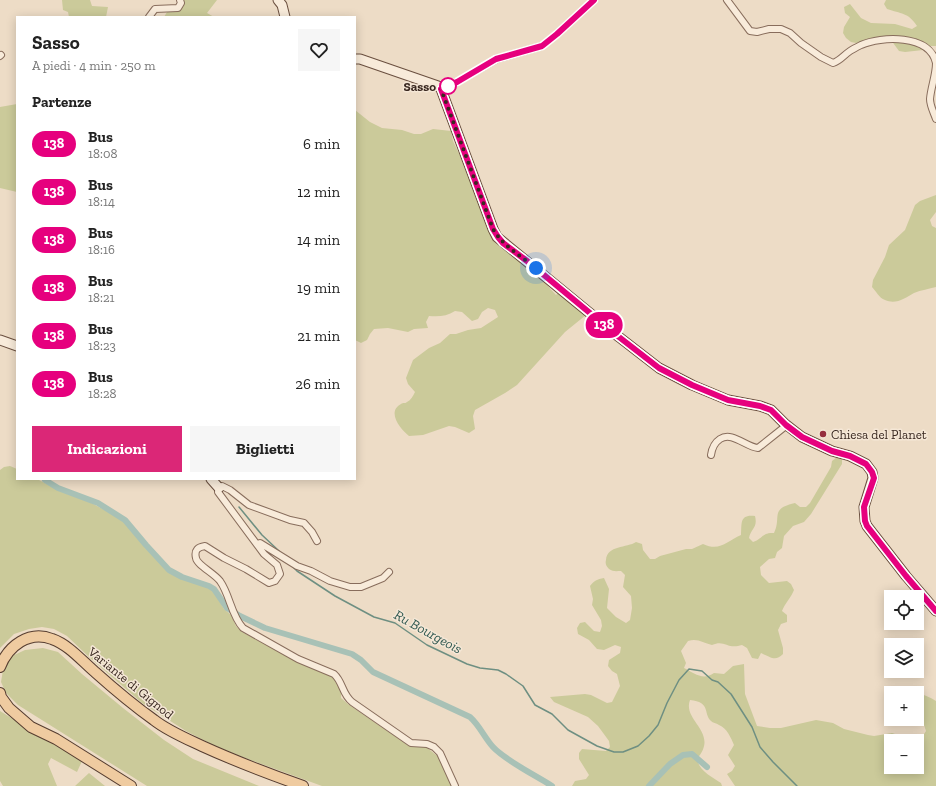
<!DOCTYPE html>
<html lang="it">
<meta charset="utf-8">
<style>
:root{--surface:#fff;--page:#f6f6f6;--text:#222;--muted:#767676;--accent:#db2777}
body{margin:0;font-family:"Zilla Slab",serif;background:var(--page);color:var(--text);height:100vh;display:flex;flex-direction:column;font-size:15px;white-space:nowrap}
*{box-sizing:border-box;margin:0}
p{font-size:13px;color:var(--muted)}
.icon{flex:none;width:22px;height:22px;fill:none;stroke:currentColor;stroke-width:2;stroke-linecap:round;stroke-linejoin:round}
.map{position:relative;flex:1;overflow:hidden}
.panel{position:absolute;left:16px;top:16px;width:340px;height:464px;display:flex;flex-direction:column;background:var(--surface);border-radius:0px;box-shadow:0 2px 10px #0003}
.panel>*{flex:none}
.badge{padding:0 8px;border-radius:13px;font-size:14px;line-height:26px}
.fabs{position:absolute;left:884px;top:590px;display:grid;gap:8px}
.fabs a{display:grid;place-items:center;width:40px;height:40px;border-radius:0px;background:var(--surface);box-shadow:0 2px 10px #0003;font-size:20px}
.you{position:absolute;width:20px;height:20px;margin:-10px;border:3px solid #fff;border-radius:50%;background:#1a73e8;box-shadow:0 0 0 6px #1a73e833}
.map>.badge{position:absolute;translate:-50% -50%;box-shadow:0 0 0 2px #fff}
h2{padding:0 16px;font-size:15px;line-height:36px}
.round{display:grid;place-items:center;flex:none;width:42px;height:42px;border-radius:0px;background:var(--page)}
.summary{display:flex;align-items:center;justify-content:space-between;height:68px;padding:0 16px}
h1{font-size:19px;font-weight:800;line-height:30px}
.cta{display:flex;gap:8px;margin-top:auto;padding:8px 16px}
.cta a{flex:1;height:46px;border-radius:0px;background:var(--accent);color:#fff;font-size:16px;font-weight:800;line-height:46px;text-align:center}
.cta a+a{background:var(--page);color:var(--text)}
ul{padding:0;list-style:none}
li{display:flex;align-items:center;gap:12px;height:48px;padding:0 16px}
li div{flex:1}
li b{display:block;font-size:15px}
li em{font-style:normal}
li .badge{min-width:44px;font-weight:700;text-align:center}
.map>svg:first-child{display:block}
.green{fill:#cbca9a;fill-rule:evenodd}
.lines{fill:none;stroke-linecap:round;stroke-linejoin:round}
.stream{stroke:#6e8f82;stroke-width:1.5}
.canal{stroke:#a8c1b6;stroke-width:6}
.street-casing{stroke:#886d5c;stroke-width:8}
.secondary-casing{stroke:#6a4f3f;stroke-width:11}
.primary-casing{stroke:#563d30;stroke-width:12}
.street{stroke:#f8ebda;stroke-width:6}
.secondary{stroke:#f8ebda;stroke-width:9}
.primary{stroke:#efcba0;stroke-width:10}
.line-casing{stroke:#fff;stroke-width:9}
.line{stroke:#e6007e;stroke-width:6}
.walk{stroke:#392820;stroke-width:4;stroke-dasharray:0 7.2}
.stop-dot{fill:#fff;stroke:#e6007e;stroke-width:2}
.poi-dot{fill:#962e3e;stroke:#f5e7d6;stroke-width:1.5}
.labels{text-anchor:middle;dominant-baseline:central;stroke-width:3;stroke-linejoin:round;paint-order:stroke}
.stop-label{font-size:13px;font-weight:bold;fill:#392820;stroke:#f5e7d6;text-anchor:end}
.poi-label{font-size:13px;fill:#392820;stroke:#f5e7d6;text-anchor:start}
.street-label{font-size:13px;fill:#392820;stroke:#f5e7d6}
.water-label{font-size:14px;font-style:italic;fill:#2f5850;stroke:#f5e7d6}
</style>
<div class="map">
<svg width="936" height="786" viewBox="0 0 936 786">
<rect width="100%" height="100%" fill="#eddcc6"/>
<path class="green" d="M 62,0 L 90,0 L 92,6 L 108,7 L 106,17 L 69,17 L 68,12 L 63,10 Z
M 182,0 L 217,0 L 207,13 L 214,17 L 164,17 L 167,12 L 180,11 Z
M 886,0 L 936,0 L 936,46 L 929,46 L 923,50 L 905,52 L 899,51 L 888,36 L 856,43 L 851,42 L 846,38 L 843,33 L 844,27 L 850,17 L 845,13 L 844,7 L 850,4 L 861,18 L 871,23 L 895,24 L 912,29 L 917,26 C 908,12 901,14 887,9 L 884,4 Z
M 17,104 L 17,192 L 0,188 L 0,107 Z
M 355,110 L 370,122 L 382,128 L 402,130 L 414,134 L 421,134 L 433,129 L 451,131 L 453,141 L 471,179 L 491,235 L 534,271 L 556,295 L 559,292 L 586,315 L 565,332 L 517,385 L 505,393 L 475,410 L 473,416 L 475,429 L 469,433 L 455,427 L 449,426 L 423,435 L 409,436 C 401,430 386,412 401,404 C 403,402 405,404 407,402 C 411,400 413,396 415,392 L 408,384 L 406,378 L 413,360 L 429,348 L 440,343 L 450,334 L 456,334 L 468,330 L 481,328 L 498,317 L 495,310 L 488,308 L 482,312 L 478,319 L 472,321 L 462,312 L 455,311 C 447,316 439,317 429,316 L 426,322 L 428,328 L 414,329 L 408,332 L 388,328 L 374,329 L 370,334 L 367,340 L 361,343 L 355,340 Z
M 936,195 L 936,212 L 930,220 L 932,226 L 936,228 L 936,287 C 929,289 921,290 914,293 C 905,298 896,305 885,300 C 879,298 876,291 872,287 L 873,280 L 885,257 L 889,245 L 905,230 L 915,205 L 920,201 Z
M 837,457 L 842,459 L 842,464 L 811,514 L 804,522 L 793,526 L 784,536 L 782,548 L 777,552 L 775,558 L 769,559 L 760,567 L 761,575 L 769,583 L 787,581 L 791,584 L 794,590 C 791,598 785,603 782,611 L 787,615 L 787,622 L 781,624 L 778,630 L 783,648 L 783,654 C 775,662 771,657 761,653 L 758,659 L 752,658 L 747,648 L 742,645 C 727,650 725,639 712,645 C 703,643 698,638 688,641 L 681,651 L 686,663 L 684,668 C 694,673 703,681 714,673 L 724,674 L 733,666 L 744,664 L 745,694 L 757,726 L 770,728 L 781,728 L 816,720 L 833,723 L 844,729 L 868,735 L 874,736 L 892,733 L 916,741 L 922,737 L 926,731 L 924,725 L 920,720 L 920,708 L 917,706 L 917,693 L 916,693 C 923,694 930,697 936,701 L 936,786 L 735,786 L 727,774 L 732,771 L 735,766 L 728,755 L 734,745 C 731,738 727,728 719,725 C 716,723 713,723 711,721 C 703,713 711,702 690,700 C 682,721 720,732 697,759 C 699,771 712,777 721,783 L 722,786 L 572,786 L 575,781 L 586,779 L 589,775 L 579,759 L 579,753 L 582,749 L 606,751 L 610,747 L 609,741 L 598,726 L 588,717 L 554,702 L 550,697 L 585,694 L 591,695 L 607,703 L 612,702 L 620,686 L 617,674 L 612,671 L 608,666 L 609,660 L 620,653 L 621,647 L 615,645 L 604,650 L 597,649 L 589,640 L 578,634 L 577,628 L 580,623 L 585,622 L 594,631 L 600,632 L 602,626 L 601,620 L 592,605 L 593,599 L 590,586 C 594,581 597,579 604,578 L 609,589 L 607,608 L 616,617 L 626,623 L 630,620 L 632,608 L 631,596 L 623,587 L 625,575 L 621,571 C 617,571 613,572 609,569 C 606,566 605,563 606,560 C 607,545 627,548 636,542 L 642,544 L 643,550 L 650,559 L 655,559 L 660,556 L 686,549 L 692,549 L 703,544 C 720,552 727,541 741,535 C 742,524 739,514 755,516 C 758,528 751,528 749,538 L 753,542 C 763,539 762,532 774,533 C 782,517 769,509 795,503 L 800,507 L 806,507 L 810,503 L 831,467 L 832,461 ZM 891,741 L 917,741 L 917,767 L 891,767 Z
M 10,466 L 17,469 L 17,479 L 37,479 L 53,487 L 84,499 L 123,520 L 129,525 L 137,538 L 166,569 L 175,575 L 184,579 L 210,587 L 214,592 L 224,609 L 231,615 L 236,626 L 242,632 L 306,666 L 325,673 L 335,679 L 341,691 L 341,698 L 348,704 L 409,746 L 425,746 L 436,755 L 439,755 L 453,786 L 322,786 L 245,758 L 213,745 L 186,731 L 142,703 L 89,657 L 67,636 L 54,629 L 42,627 L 29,629 L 14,634 L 0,648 L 0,470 L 4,467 Z
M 43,648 L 58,652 L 82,674 L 123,708 L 164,740 L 193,759 L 259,786 L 147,786 L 18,705 L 6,693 L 1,682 L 3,670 L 10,657 L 25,650 Z
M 0,711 L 82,761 L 77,772 L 51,758 L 48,764 L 57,786 L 3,786 L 0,781 Z
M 89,773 L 105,786 L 75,786 Z"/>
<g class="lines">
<path class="stream" d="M 239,507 L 262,535 L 279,551
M 293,567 L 297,571 L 335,596 L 374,617 L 395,623 L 427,645 L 467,664 L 480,668 L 498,670 L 506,674 L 523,686 L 535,705 L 552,714 L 568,730 L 597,746 L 614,752 L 623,752 L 638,746 L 649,736 L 658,725 L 667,703 L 679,680 L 689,669 L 702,671 L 712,680 L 718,682 L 731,694 L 752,727 L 760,747 L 773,762 L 797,786"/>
<path class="canal" d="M 45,480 L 58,488 L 98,503 L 125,520 L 146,545 L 169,570 L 182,577 L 209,586 L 214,589 L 227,608 L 240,616 L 265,628 L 352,654 L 361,660 L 373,672 L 470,717 C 480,726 484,737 493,747 C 506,761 535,775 552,786
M 649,786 L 670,764 L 683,755 L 692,754 L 707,767"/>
<defs>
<path id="street" d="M 727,0 L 750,31 L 757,32 L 769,29 L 781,29 L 790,33 L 801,43 L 821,57 L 833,63 C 840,61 844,55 850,51 C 853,49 857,47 861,45 C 881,36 930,34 936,63 C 936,75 931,87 930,99 C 930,106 934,113 936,119
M 149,17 L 155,9 L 178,8 L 181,3 L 180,0
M 0,56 L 1,55
M 441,89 L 457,82 L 497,59 L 542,46 L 557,34 L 594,0
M 711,455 C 712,448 714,443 720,439 C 732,431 746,447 758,448 L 787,425
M 317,541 L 312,532 L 304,523 L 290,520 L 249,505 L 230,490 L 222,486 L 219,488 L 218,492 L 264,554 L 277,565 L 280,574 L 275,581 L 269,583 L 246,569 L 224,558 L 205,546 C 198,547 194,550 196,558 C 197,565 214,573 220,581 C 230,595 231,615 243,628 L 298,659 L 334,674 C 343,682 342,694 352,702 L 411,743 L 427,744 L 434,747 L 440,753 L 455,786
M 257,544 L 260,543 L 297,566 L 311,571 L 330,581 L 350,587 L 361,587 L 383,578 L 389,572"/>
<path id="secondary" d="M 278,0 L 282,5 L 285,17
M 355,59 L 360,59 L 438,86 L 441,89 L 493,229 L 497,237 L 619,337 L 659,368 L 692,385 L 728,400 L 760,406 L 771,410 L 784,423 L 802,437 L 832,451 L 850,456 L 866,464 L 872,472 L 873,478 L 864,507 L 865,521 L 867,526 L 906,576 L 936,611
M 0,340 L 17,346
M 211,479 L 219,488"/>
<path id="primary" d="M 0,667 C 8,646 29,630 52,639 C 69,645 82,661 95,672 C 114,689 133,705 154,720 C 168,731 185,738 202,746 C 235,761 269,774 303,786
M 0,693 L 1,697 L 9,708 L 31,727 L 56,739 L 131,786"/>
</defs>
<use href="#street" class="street-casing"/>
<use href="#secondary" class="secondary-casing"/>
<use href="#primary" class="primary-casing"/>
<use href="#street" class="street"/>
<use href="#secondary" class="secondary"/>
<use href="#primary" class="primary"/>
</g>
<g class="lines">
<defs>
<path id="line" d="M 594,0 L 557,34 L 542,46 L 496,59 L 457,82 L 441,89 L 493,229 L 498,237 L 503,243 L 527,261 L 619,337 L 659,368 L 692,385 L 728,400 L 760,406 L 771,410 L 786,425 L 802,437 L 832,451 L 850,456 L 866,464 L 872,472 L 874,478 L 864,507 L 865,521 L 867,526 L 906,576 L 936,611"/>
</defs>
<use href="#line" class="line-casing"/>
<use href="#line" class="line"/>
<path class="walk" d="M 448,86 L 441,89 L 493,229 C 503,246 521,256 536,268"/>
</g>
<circle class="stop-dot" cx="448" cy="86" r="8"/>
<circle class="poi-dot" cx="823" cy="434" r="4"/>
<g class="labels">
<g class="stop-label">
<text x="436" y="86">Sasso</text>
</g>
<g class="poi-label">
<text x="831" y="434">Chiesa del Planet</text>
</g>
<g class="street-label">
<text transform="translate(131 683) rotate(39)">Variante di Gignod</text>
</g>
<g class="water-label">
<text transform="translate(428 632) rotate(29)">Ru Bourgeois</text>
</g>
</g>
</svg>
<div class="fabs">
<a><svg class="icon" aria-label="locate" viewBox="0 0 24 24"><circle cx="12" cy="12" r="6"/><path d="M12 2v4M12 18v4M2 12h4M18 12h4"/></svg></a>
<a><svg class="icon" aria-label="layers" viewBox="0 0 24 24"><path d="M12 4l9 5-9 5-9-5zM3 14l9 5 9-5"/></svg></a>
<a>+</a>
<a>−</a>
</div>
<div class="you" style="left:536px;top:268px"></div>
<b class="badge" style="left:604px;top:325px;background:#e6007e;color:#fff">138</b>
<section class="panel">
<div class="summary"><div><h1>Sasso</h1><p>A piedi · 4 min · 250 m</p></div><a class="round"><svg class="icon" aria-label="heart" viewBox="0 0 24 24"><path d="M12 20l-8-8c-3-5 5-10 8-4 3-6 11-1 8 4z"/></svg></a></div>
<h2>Partenze</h2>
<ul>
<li><span class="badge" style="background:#e6007e;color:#fff">138</span><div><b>Bus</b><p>18:08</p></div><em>6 min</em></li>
<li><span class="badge" style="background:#e6007e;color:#fff">138</span><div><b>Bus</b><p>18:14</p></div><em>12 min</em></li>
<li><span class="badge" style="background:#e6007e;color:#fff">138</span><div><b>Bus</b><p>18:16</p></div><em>14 min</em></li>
<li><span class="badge" style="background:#e6007e;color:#fff">138</span><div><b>Bus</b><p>18:21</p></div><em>19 min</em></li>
<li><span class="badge" style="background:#e6007e;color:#fff">138</span><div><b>Bus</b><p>18:23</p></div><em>21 min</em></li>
<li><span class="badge" style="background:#e6007e;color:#fff">138</span><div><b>Bus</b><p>18:28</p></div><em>26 min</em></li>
</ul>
<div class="cta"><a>Indicazioni</a><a>Biglietti</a></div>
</section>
</div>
